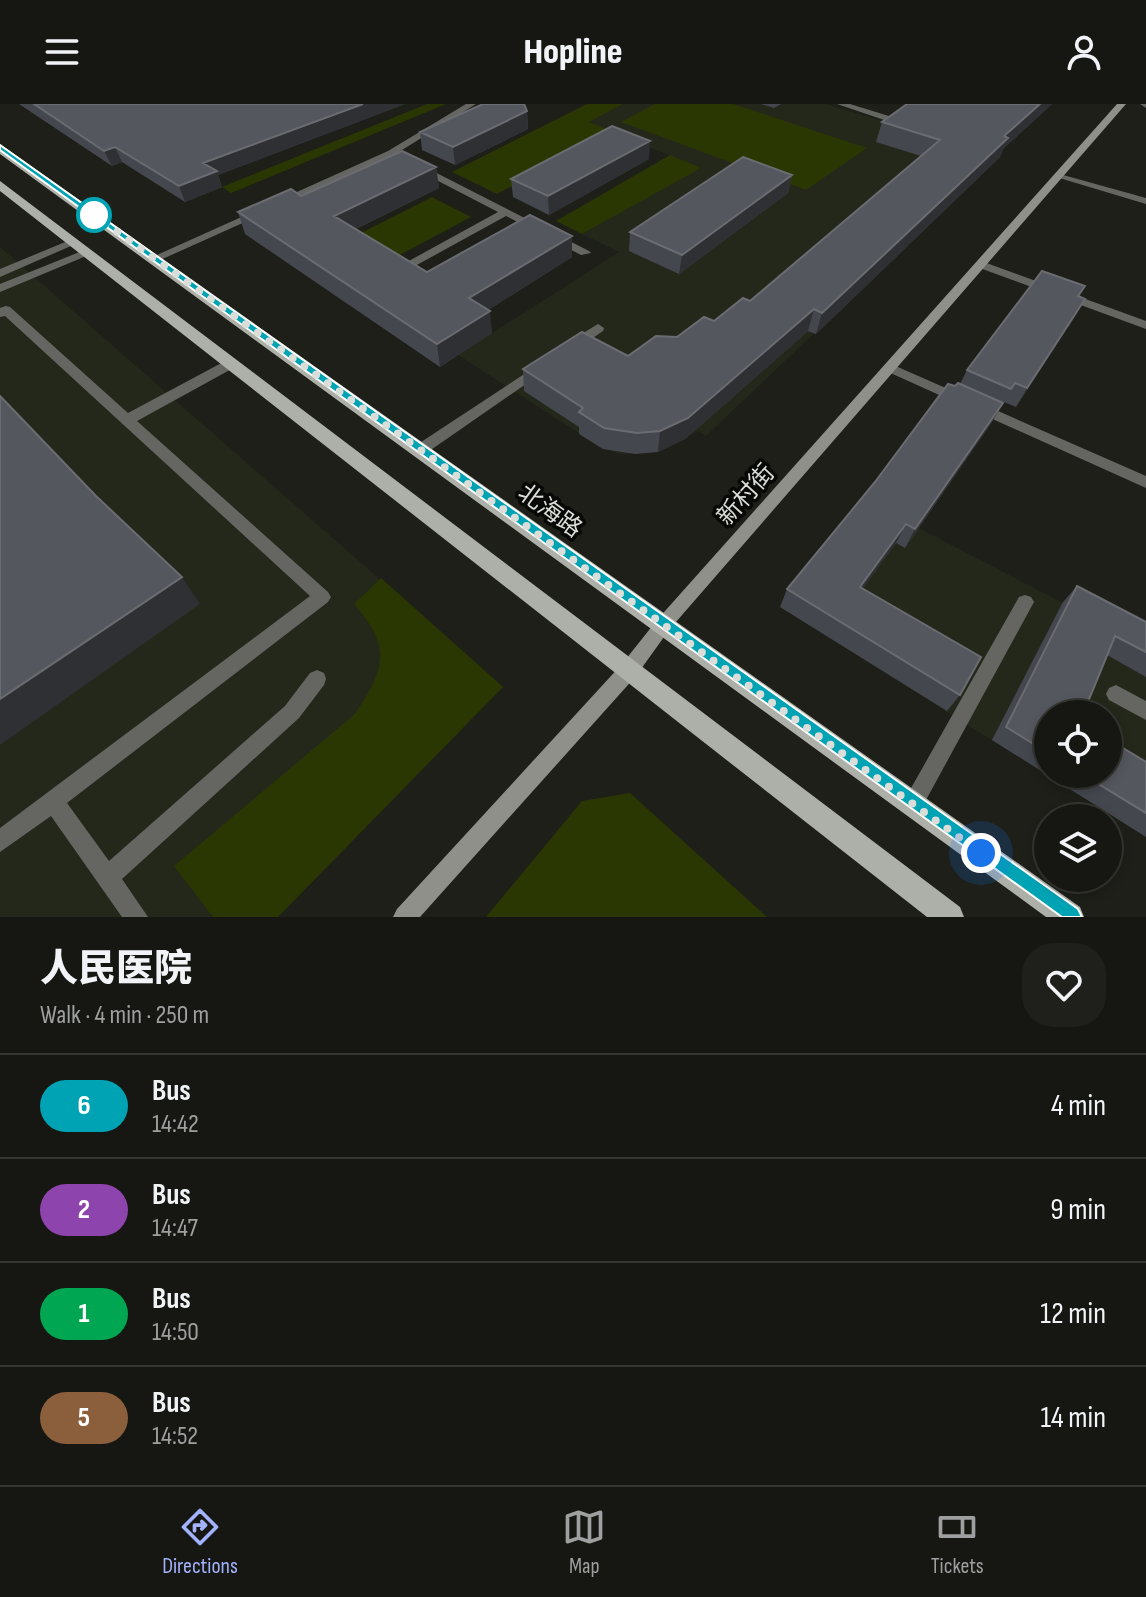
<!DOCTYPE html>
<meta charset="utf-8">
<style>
:root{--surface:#161712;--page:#1f201b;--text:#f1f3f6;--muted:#9e9f9f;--line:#353632;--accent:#a2b2fd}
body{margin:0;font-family:"Sofia Sans Condensed","Noto Sans SC",sans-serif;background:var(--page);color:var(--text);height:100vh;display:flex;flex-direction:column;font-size:30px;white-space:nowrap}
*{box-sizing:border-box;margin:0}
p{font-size:26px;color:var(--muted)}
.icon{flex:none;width:44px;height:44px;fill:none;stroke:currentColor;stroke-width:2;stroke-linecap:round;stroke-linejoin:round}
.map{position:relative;height:813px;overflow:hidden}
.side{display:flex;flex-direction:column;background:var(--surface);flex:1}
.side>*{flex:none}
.badge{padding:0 16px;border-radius:26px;font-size:28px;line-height:52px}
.fabs{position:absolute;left:1034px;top:596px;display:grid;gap:16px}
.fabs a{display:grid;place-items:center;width:88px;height:88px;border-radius:50%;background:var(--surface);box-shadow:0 4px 12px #0003,0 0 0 2px var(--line);font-size:40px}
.you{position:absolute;width:40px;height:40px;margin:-20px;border:6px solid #fff;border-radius:50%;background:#1a73e8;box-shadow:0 0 0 12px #1a73e833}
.map>.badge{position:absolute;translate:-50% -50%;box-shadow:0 0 0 4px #fff}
.round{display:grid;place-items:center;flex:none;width:84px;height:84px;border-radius:32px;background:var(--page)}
.overview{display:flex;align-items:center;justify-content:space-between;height:136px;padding:0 40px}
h1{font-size:38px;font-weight:800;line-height:60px}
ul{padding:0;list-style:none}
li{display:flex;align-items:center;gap:24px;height:104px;padding:0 40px;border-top:2px solid var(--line)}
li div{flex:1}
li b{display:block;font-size:30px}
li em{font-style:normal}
li .badge{min-width:88px;font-weight:700;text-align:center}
header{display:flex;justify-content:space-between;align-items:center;height:104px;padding:0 40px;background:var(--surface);font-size:36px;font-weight:800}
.dock{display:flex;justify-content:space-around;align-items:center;height:112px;border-top:2px solid var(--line);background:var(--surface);font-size:22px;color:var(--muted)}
.dock a{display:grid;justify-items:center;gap:4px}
.dock .active{color:var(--accent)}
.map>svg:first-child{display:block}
.built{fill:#24281b;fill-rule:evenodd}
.green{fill:#2b3703}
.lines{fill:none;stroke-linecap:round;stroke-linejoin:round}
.lane{fill:#656662;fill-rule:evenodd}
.street{fill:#656662;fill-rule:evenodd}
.secondary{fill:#8e9089;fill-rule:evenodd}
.primary{fill:#adb0a8;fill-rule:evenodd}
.wall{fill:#45474f}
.shaded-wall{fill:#2e3033}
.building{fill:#55575e;stroke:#6a6c71;stroke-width:2}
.line{fill:#00a3b4;stroke:#fff;stroke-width:2}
.walk{stroke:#dbddd8;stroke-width:8;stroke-dasharray:0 14.4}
.stop-dot{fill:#fff;stroke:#00a3b4;stroke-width:4}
.labels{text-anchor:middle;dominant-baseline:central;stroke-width:7;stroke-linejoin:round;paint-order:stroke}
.street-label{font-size:24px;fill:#dbddd8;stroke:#080906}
</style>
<header><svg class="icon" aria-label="menu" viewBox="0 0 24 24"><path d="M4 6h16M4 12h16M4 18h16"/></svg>Hopline<svg class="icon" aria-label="person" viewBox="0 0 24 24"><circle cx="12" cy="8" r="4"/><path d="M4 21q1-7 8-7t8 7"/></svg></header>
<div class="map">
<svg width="1146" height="813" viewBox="0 0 1146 813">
<rect width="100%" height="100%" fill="#1d1f18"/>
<path class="built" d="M 623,0 L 826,0 L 1000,53 L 706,332 L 698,327 L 658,348 L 620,350 L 603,345 L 458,251 L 619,148 L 582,130 L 700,64 L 588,18 Z
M 0,143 L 503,583 L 278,813 L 0,813 Z
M 865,396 L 1146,542 L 1146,733 L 780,503 ZM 1048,610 L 1108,610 L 1108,670 L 1048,670 Z"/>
<path class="green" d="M 427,0 L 446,0 L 231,89 L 222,83 Z
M 587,0 L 623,0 L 589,18 L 614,28 L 497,90 L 452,68 Z
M 655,0 L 733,0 L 867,44 L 806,86 L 621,18 Z
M 670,51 L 701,64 L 582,130 L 556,117 Z
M 432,93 L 471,113 L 396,153 L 357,131 Z
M 381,474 L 503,583 L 278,813 L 213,813 L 174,762 L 355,610 C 385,565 392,543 354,500 Z
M 630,689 L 767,813 L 486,813 L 582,697 Z"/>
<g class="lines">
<path class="lane" d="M 466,0 L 476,0 L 394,51 L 158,157 L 148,155 L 388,47 Z
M 837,0 L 850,0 L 892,13 L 907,0 L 917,0 L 893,19 Z
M 1140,0 L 1146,0 L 1146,4 Z
M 421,61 L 589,147 L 591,149 L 581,151 L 506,112 L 415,162 L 407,162 L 407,158 L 498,108 L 417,66 L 416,64 Z
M 70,136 L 80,138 L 0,173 L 0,165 Z
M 87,145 L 93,148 L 91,150 L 0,188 L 0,180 Z
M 981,157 L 1146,217 L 1146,225 L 977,163 L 975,161 Z
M 6,202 L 10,203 L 128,309 L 227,256 L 237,256 L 237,262 L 137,317 L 328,488 L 331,493 L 328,498 L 67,699 L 109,757 L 285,602 L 310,569 L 317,566 L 324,569 L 326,575 L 324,581 L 299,614 L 122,775 L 148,813 L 122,813 L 51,712 L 0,748 L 0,724 L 310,492 L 5,212 L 0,213 L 0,204 Z
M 598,220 L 604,224 L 603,227 L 575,246 L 565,246 L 565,240 Z
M 541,259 L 546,260 L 546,266 L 425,350 L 415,350 L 413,346 L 415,342 Z
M 891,260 L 1146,372 L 1146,384 L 886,267 L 884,264 Z
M 1025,491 L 1031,493 L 1034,498 L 920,707 L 913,711 L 906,707 L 902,700 L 906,693 L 1019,493 Z
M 1116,581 L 1146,597 L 1146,616 L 1109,596 L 1106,590 L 1109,584 Z"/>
<path class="street" d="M 1056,69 L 1146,94 L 1146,100 L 1056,73 Z"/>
<path class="secondary" d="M 1117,0 L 1126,0 L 669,526 L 636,572 L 420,813 L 393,813 L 397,805 L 622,560 L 657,516 Z"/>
<path class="primary" d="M 0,40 L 1080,803 L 1084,813 L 1046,813 L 0,50 Z
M 0,77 L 960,803 L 964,813 L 927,813 L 0,87 Z"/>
</g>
<path class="wall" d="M 19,0 L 405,0 L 218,71 L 222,83 L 185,98 L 122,58 L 112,62 Z
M 761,0 L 781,0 L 774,4 Z
M 907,0 L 1052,0 L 1003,45 L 1000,53 L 816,230 L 808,227 L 685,335 L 658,348 L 635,350 L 603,345 L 579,330 L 579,323 L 524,287 L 523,265 L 628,252 L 714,217 L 750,197 L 921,52 L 876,38 L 882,18 Z
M 527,7 L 528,25 L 455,61 L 422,46 L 420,28 Z
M 649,55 L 549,111 L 513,93 L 511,75 Z
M 436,63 L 439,84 L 356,125 L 427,168 L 572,132 L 572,153 L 488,206 L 492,229 L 440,263 L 245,130 L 238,108 L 301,92 Z
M 792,71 L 788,89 L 679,170 L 629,147 L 630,128 Z
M 1085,182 L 1079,193 L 1074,214 L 1016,303 L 1004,298 L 992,318 L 905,444 L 896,439 L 863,484 L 960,591 L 947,607 L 780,503 L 787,485 L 955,282 L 960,280 L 967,266 Z
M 1077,482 L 1146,518 L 1146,573 L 1107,551 L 1048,610 L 1048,670 L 1108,670 L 1146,658 L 1146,733 L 992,636 L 1063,498 Z"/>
<path class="shaded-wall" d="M 363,0 L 405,0 L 218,71 L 222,83 L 185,98 L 179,82 L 203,59 Z
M 1040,0 L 1052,0 L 1003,45 L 1000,53 L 816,230 L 822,209 L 1004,32 Z
M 527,7 L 528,25 L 455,61 L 453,43 Z
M 650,37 L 649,55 L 549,111 L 548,92 Z
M 115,43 L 122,58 L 112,62 L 104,47 Z
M 436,63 L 439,84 L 340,133 L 334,112 Z
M 792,71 L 788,89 L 679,170 L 682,151 Z
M 572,132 L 572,153 L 472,216 L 469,194 Z
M 1085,195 L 1074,214 L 1016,303 L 1027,284 Z
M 814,205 L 808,227 L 685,335 L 658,348 L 660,327 Z
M 490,207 L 492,229 L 440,263 L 437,240 Z
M 1003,299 L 992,318 L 905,444 L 915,425 Z
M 906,420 L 896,439 L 851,501 L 860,483 Z
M 182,473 L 200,500 L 0,641 L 0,595 Z"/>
<path class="building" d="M 34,0 L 363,0 L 203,59 L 217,67 L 179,82 L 115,43 L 104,47 Z
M 483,0 L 524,0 L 527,7 L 453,43 L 420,28 Z
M 907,0 L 1040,0 L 1004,32 L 1008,34 L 822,209 L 814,205 L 688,314 L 660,327 L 637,329 L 604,324 L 579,308 L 583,304 L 523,265 L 582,228 L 628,252 L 656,232 L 677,233 L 704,213 L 714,217 L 743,194 L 750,197 L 940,36 L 882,18 Z
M 612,22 L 650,37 L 548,92 L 511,75 Z
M 402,47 L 436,63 L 334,112 L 427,168 L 530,111 L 572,132 L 469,194 L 490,207 L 437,240 L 238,108 L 291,85 L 301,92 Z
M 743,53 L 792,71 L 682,151 L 630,128 Z
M 1042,167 L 1085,182 L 1078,192 L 1085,195 L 1027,284 L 1015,279 L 1011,285 L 967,266 Z
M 958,279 L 1003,299 L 915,425 L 906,420 L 860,483 L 981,553 L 960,591 L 787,485 L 875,378 L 948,280 L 955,282 Z
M 0,292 L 96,392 L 182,473 L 0,595 Z
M 1077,482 L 1146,518 L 1146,548 L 1115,532 L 1083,610 L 1048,610 L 1048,649 L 1006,623 Z
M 1108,635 L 1146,658 L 1146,709 L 1082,670 L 1108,670 Z"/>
<path class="line" d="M 0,41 L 1078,805 L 1082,813 L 1062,813 L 0,46 Z"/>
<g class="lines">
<path class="walk" d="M 94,111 L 981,749"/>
</g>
<circle class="stop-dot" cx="94" cy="111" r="16"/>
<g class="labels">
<g class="street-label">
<text transform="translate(746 391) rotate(-48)">新村街</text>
<text transform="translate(550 407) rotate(36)">北海路</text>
</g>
</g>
</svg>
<div class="fabs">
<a><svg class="icon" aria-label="locate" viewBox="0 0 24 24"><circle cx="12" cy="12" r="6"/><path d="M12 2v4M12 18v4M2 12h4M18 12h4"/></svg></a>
<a><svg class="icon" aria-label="layers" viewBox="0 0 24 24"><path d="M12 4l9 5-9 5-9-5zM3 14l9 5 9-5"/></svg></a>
</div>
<div class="you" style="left:981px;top:749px"></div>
</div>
<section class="side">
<div class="overview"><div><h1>人民医院</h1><p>Walk · 4 min · 250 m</p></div><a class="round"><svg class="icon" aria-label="heart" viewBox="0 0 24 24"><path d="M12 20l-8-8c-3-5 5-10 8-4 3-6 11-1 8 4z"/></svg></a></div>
<ul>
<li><span class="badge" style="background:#00a3b4;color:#fff">6</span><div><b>Bus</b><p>14:42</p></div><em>4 min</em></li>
<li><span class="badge" style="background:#8e44ad;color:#fff">2</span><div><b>Bus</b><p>14:47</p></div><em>9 min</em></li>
<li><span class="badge" style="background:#00a651;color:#fff">1</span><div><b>Bus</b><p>14:50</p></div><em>12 min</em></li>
<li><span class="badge" style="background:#8b5e3c;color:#fff">5</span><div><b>Bus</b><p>14:52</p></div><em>14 min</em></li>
</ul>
</section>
<nav class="dock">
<a class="active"><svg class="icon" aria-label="directions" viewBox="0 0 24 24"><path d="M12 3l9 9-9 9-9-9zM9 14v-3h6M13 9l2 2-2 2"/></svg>Directions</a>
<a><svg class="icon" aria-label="map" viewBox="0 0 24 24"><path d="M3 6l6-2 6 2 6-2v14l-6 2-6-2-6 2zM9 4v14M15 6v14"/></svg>Map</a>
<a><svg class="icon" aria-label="tickets" viewBox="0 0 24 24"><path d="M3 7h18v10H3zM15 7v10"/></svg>Tickets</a>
</nav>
